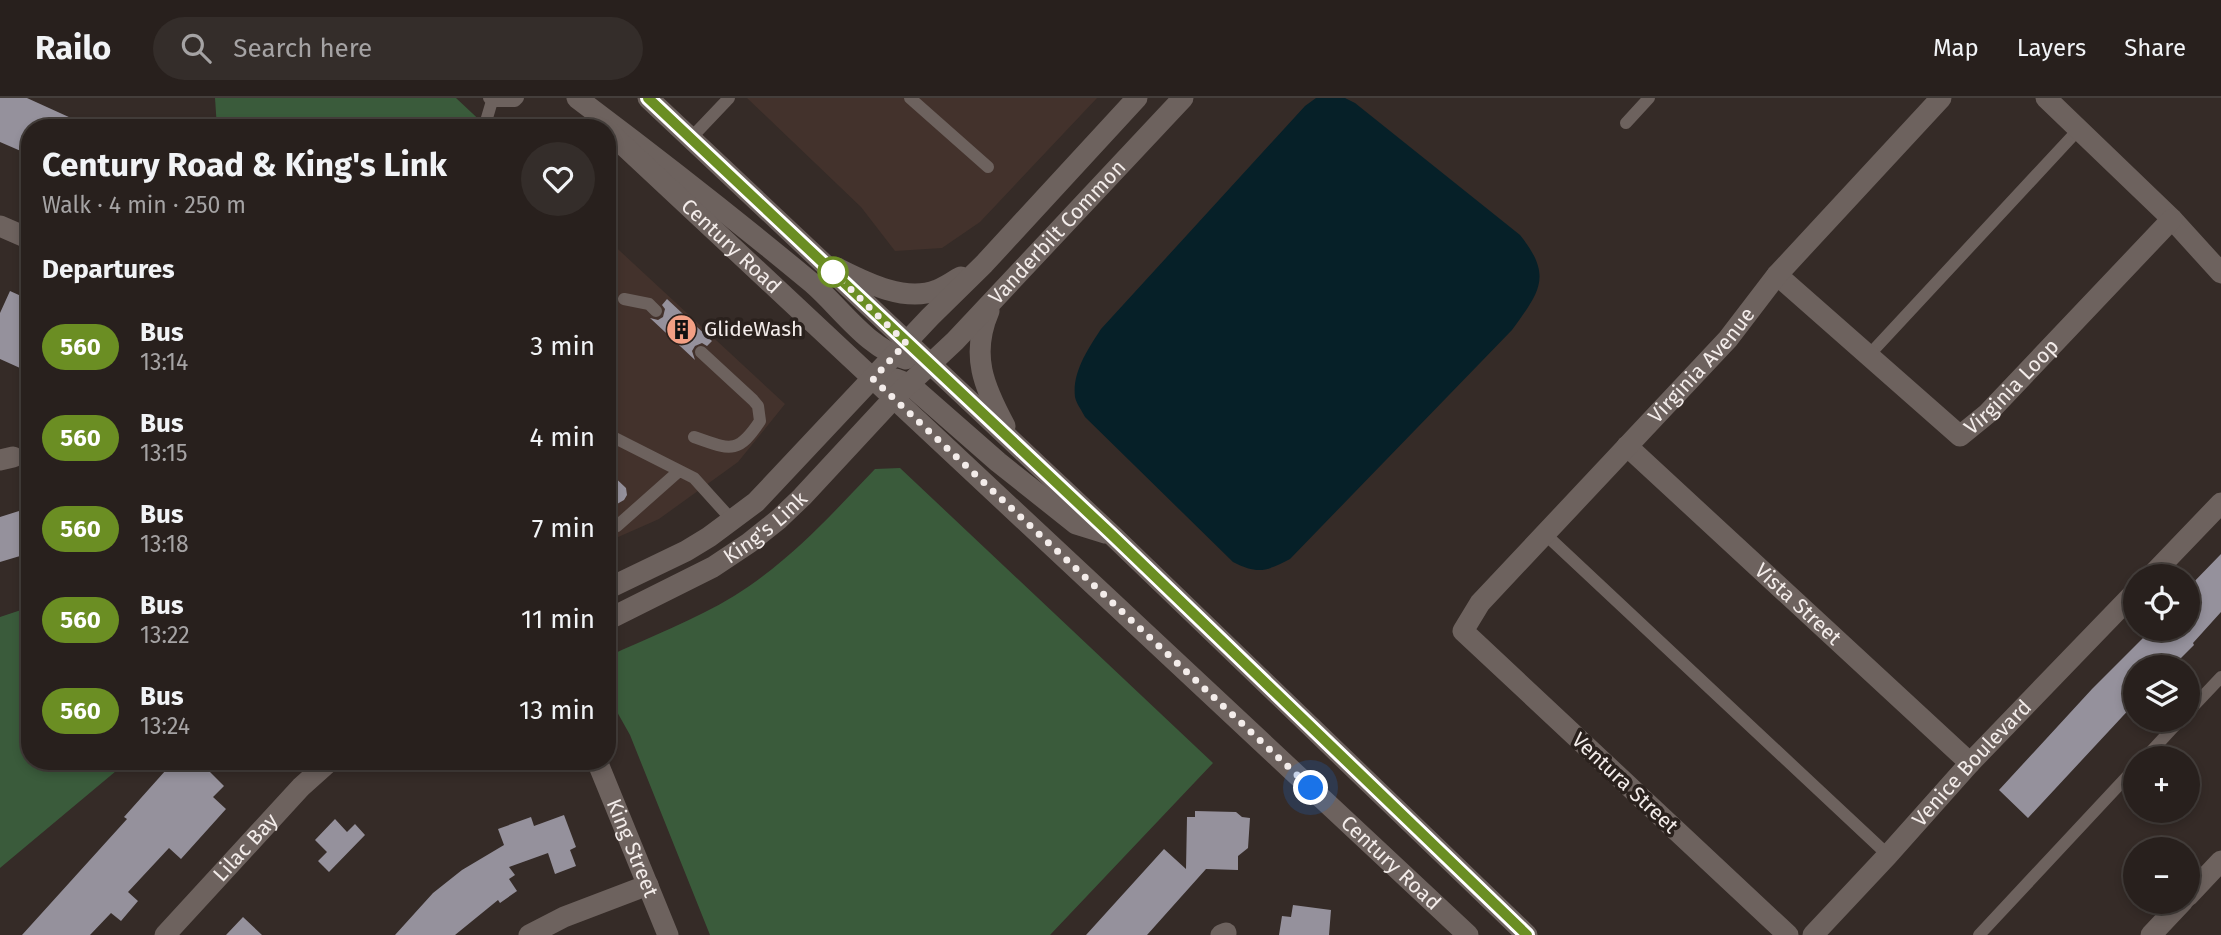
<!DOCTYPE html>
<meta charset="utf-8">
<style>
:root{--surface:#28201d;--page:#342d2a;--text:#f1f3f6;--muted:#a5a3a4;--line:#443e3b}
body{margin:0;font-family:"Fira Sans",sans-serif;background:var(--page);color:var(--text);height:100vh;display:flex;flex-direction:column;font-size:26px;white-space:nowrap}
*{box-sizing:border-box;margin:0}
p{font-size:23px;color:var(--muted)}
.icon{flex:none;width:38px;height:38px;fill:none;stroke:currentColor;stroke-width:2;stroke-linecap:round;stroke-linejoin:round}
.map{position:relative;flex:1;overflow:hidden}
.side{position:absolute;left:21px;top:21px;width:595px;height:651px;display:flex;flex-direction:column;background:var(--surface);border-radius:28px;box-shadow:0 4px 10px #0003,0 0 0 2px var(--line)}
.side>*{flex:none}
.badge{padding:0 14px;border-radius:23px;font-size:24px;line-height:46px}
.tools{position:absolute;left:2123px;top:466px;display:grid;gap:14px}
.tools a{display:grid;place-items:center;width:77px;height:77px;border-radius:50%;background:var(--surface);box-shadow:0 4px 10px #0003,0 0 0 2px var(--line);font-size:35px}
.you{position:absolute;width:35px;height:35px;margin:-18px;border:5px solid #fff;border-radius:50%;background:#1a73e8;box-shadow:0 0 0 10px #1a73e833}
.map>.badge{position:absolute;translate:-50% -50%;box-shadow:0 0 0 4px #fff}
h2{padding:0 21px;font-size:26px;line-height:63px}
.round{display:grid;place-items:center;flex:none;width:74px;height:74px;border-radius:37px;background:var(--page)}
.overview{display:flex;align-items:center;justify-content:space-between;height:119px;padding:0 21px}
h1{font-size:33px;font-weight:700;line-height:52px}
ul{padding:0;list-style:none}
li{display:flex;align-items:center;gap:21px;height:91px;padding:0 21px}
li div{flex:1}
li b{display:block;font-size:26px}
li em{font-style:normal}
li .badge{min-width:77px;font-weight:700;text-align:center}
header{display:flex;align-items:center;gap:42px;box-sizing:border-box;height:98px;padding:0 35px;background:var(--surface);border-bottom:2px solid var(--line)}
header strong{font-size:33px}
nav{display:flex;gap:38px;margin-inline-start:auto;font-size:24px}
.search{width:490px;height:63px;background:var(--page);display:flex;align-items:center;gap:18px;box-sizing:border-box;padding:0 24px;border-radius:38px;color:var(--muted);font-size:26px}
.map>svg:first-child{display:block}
.built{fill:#43322c}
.green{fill:#3a5b3b}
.water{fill:#062028}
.building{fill:#95919c}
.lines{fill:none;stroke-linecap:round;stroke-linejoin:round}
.lane{stroke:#6d625e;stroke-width:12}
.street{stroke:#6d625e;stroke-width:21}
.secondary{stroke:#6d625e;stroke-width:21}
.line-casing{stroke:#fff;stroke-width:16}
.line{stroke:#6b8e23;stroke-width:10}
.walk{stroke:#f3ecea;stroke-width:7;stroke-dasharray:0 12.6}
.stop-dot{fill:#fff;stroke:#6b8e23;stroke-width:3.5}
.labels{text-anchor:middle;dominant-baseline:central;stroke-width:7;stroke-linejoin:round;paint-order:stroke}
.street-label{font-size:21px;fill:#f3ecea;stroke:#2a211d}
.poi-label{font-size:21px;fill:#f3ecea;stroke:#2a211d;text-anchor:start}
</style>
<header>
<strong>Railo</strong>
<div class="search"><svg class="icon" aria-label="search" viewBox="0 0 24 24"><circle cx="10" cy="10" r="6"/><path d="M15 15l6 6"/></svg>Search here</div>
<nav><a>Map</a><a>Layers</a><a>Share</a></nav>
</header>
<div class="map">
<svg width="2221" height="837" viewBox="0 0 2221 837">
<rect width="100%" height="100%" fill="#352b27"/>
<path class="built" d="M 747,0 L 1097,0 L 980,124 L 942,150 L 895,153 L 861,109 Z
M 607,141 L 785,306 L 738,364 L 659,421 L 607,444 Z"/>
<path class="green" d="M 215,0 L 456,0 L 488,30 L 217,30 Z
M 900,370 L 1213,665 L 1050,837 L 710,837 L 630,637 L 607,596 L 607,559 C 649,539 695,522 734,498 C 789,464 831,417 875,371 Z
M 30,509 L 30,663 L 128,663 L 0,770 L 0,519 Z"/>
<path class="water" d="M 1316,0 L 1345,0 L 1355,5 L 1520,137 C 1553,178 1540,193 1512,232 L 1290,461 C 1266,473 1259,477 1233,464 L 1085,319 C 1082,313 1076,305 1075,299 C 1072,274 1088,251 1101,231 L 1305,8 Z"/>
<path class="building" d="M 0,0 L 27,0 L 93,30 L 30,30 L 30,57 L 0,44 Z
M 10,193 L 30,202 L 30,272 L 21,267 L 20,270 L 0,261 L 0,215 Z
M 667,201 L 712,243 L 707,248 L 702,245 L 695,248 L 692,253 L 695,262 L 650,220 L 658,222 L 663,219 L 665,211 L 662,207 Z
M 607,372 L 626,390 L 627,397 L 624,402 L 617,406 L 607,402 Z
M 19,413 L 22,421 L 30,419 L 30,455 L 0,464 L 0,419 Z
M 2221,456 L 2221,514 L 2193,545 L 2194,547 L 2172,569 L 2135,569 L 2135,605 L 2028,720 L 1999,692 L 2092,591 L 2153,530 L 2188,530 L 2188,490 Z
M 174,663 L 199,663 L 224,688 L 213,699 L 226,711 L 181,761 L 169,750 L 128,794 L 138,803 L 121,823 L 111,815 L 90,837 L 22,837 L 127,721 L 124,719 Z
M 1195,713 L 1236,714 L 1242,719 L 1250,720 L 1248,750 L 1238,758 L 1238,772 L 1206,771 L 1147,837 L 1086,837 L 1164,751 L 1186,771 L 1187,719 L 1195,719 Z
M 564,717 L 576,749 L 570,752 L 576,768 L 555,776 L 548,755 L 509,769 L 515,777 L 509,781 L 517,793 L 500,805 L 498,802 L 455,837 L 395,837 L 433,795 L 462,772 L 504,747 L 498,731 L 531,719 L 534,728 Z
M 335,721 L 347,734 L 355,726 L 365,737 L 329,774 L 318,763 L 327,754 L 315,742 Z
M 1293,807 L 1331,812 L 1329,837 L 1279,837 L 1282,818 L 1291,819 Z
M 243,819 L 262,837 L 226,837 Z"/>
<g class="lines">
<path class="lane" d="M 489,0 L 492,3 L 515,3 L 518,0
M 910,0 L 988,69
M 1626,25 L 1649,0
M 484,30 L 492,3
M 691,40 L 729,0
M 624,201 L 649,206 L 656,213
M 1869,257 L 2079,31
M 607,336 L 694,380 L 732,422
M 694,339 C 729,351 737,358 760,323 L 758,308 L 753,302 L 701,254
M 617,428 L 679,373
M 1545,436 L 1888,757
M 2188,614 L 2221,579
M 2145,660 L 2181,621
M 1979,837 L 2135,670"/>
<g class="street">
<path d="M 2046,0 L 2172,121 L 2221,175"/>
<path id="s1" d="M 1777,177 L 1960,338 L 1987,316 L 2172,121"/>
<path id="s2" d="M 1627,348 L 1970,665"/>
<path d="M 0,362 L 13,359"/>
<path d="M 2151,478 L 2221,405"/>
<path d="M 2188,798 L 2221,763"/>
<path id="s3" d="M 165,837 L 301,689 L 330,663"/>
<path d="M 529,837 L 564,819 L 648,787"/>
<path d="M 1221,837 L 1226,835"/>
<path id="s4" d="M 1788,837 L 1463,533 L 1480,505 L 1728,241 L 1777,177 L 1941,0"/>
<path id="s5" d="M 1813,837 L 1888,757 L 1970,665 L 2135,494"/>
<path d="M 2151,837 L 2183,803"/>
</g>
<g class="secondary">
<path d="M 577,0 C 657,60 735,121 812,185 C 841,210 868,251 906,261"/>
<path d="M 648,0 L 1112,437 L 1527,837"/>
<path id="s6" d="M 607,32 L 1468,837"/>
<path d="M 0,128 L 30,141"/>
<path d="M 837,170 C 865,184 905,205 937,192 C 945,189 953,183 961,179"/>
<path d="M 989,213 C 970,257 984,289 1005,328"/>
<path d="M 896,281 L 909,286 L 998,364 L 1076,426 L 1105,435"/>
<path d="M 607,491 L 686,453 L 709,439 L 756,404 L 930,219 L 984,166 L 1137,0"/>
<path id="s7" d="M 607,522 L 713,469 L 749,445 L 779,421 L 802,399 L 893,301 L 955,243 L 1183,0"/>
<path id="s8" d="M 597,663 L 668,837"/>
</g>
</g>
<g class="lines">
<defs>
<path id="line" d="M 648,0 L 1112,437 L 1527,837"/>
</defs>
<use href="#line" class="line-casing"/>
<use href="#line" class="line"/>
<path class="walk" d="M 833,174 L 906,245 L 873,281 L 1311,690"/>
</g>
<defs>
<symbol id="building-disc" viewBox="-11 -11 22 22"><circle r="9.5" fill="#f39f84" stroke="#2a211d"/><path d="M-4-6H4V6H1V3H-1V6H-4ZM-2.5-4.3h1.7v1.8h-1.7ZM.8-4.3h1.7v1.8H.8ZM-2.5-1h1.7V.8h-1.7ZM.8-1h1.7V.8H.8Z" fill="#111"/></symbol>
</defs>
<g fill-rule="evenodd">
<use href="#building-disc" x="664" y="214" width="35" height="35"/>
</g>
<circle class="stop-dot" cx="833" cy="174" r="14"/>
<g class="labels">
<g class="street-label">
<text stroke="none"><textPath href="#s7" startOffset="600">Vanderbilt Common</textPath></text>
<text stroke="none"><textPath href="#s6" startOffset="170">Century Road</textPath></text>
<text stroke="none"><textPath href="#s4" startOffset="803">Virginia Avenue</textPath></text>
<text stroke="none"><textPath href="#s1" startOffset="315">Virginia Loop</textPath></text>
<text stroke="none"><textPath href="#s7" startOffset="184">King's Link</textPath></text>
<text stroke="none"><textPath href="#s2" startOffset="233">Vista Street</textPath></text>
<text stroke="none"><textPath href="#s5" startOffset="234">Venice Boulevard</textPath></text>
<text transform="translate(1625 685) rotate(43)">Ventura Street</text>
<text stroke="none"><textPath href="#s3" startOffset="119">Lilac Bay</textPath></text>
<text stroke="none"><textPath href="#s8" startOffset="94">King Street</textPath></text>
<text stroke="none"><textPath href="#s6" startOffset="1073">Century Road</textPath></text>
</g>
<g class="poi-label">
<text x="704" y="231">GlideWash</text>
</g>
</g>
</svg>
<div class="tools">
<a><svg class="icon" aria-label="locate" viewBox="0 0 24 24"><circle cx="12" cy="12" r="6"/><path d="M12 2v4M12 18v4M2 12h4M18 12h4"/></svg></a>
<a><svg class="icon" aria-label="layers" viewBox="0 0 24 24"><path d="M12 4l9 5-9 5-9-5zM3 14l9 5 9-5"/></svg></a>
<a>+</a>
<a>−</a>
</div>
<div class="you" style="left:1311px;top:690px"></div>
<section class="side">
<div class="overview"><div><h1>Century Road &amp; King's Link</h1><p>Walk · 4 min · 250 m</p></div><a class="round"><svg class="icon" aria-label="heart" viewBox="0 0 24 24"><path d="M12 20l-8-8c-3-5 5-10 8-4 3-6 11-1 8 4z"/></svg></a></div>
<h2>Departures</h2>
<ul>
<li><span class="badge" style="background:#6b8e23;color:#fff">560</span><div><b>Bus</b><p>13:14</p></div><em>3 min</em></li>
<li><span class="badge" style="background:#6b8e23;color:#fff">560</span><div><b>Bus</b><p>13:15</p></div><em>4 min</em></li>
<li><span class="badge" style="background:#6b8e23;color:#fff">560</span><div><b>Bus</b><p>13:18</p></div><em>7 min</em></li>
<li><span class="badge" style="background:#6b8e23;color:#fff">560</span><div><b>Bus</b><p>13:22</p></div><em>11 min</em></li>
<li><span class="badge" style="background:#6b8e23;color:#fff">560</span><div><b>Bus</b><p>13:24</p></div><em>13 min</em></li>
</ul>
</section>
</div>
